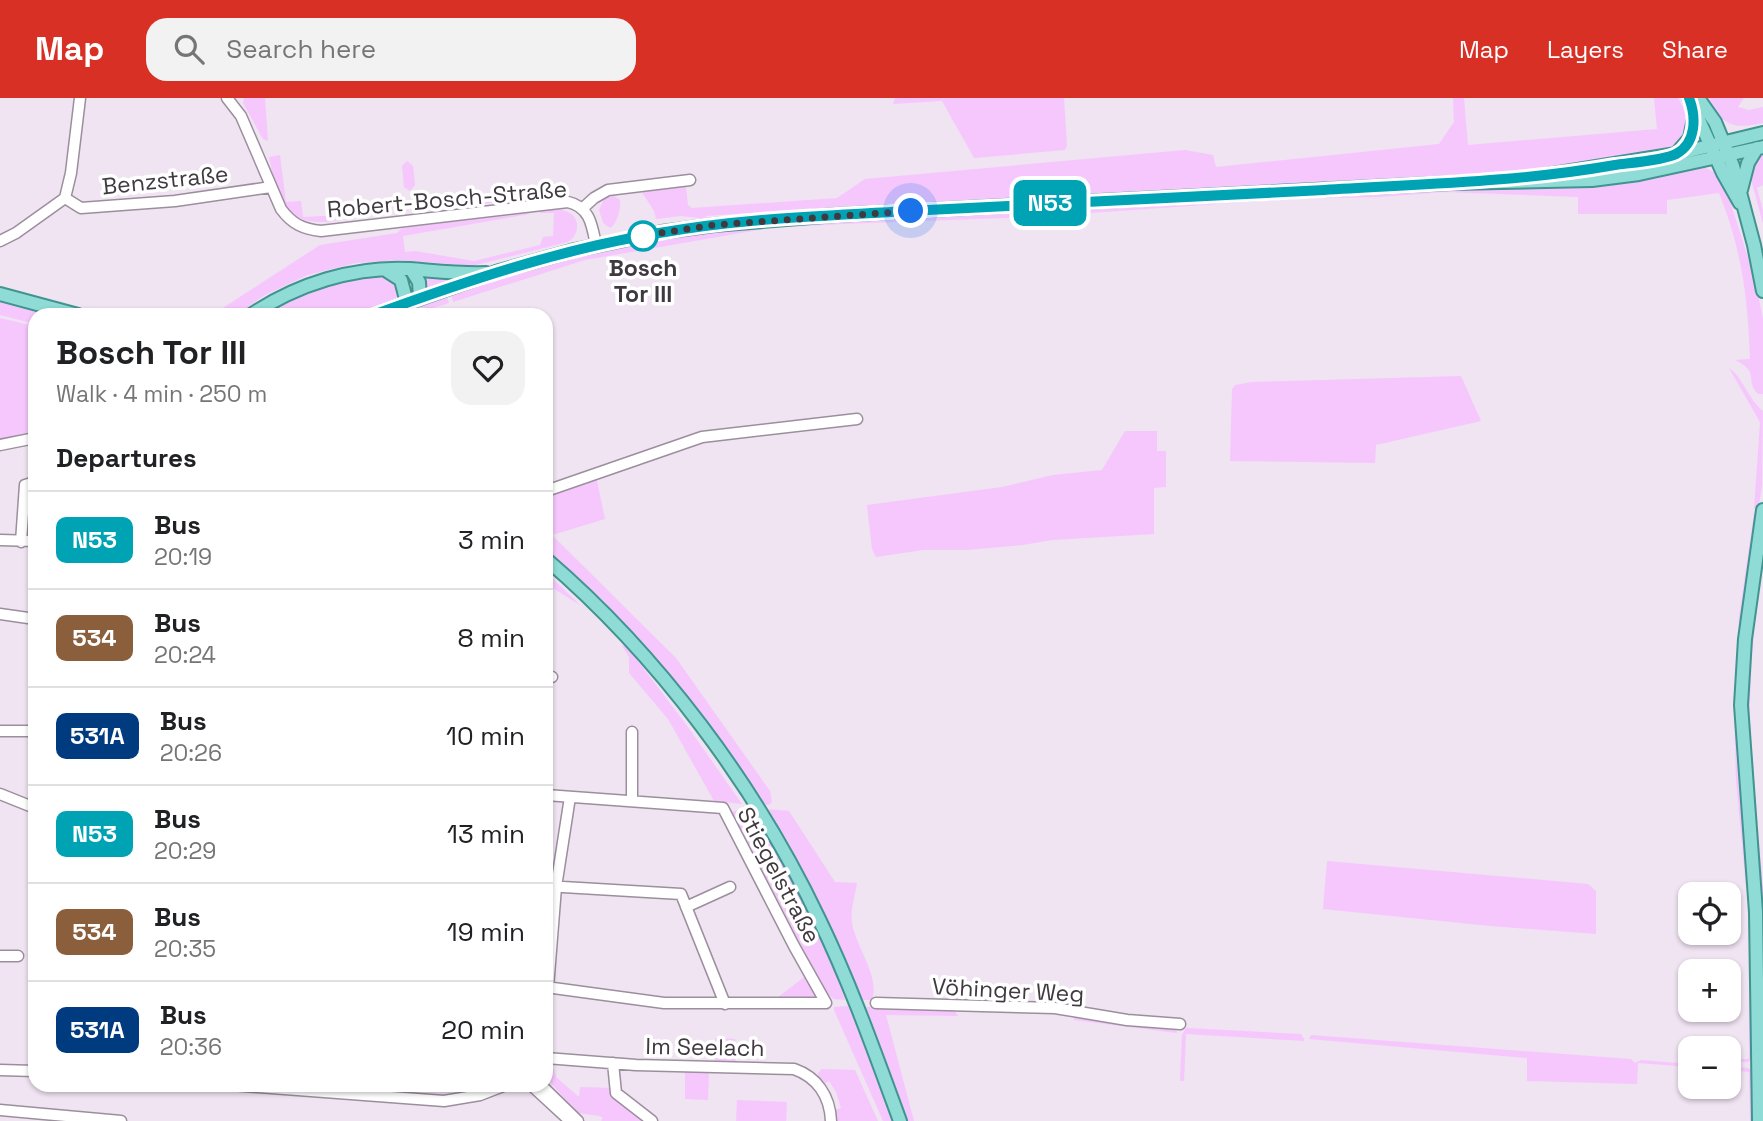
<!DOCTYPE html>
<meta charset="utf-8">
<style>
:root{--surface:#fff;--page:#f2f2f2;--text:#202124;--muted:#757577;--line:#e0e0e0;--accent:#d93025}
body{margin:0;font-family:"Space Grotesk",sans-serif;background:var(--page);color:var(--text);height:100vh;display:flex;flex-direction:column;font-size:26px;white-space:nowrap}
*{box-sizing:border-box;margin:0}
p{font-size:23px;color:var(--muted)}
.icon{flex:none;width:38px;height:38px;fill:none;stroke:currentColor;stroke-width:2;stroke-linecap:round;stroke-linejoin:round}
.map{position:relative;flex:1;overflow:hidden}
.panel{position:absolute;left:28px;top:210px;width:525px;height:784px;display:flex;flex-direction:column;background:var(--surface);border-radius:21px;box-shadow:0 2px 5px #0004}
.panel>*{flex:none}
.badge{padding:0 14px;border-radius:10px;font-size:24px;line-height:46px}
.fabs{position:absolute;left:1678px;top:784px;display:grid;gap:14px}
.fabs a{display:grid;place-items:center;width:63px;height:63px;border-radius:14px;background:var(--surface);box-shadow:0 2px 5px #0004;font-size:35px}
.you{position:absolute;width:35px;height:35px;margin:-18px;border:5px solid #fff;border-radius:50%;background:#1a73e8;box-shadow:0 0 0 10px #1a73e833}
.map>.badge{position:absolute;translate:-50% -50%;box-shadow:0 0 0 4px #fff}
h2{padding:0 28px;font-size:26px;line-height:63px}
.round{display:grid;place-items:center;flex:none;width:74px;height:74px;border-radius:21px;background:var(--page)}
.headline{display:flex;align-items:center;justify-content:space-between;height:119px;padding:0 28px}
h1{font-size:33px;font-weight:600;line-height:52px}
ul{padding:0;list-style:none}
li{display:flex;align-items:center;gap:21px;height:98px;padding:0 28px;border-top:2px solid var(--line)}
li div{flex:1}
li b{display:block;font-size:26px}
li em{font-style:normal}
li .badge{min-width:77px;font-weight:700;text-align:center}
header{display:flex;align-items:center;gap:42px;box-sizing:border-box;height:98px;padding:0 35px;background:var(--accent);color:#fff}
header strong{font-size:33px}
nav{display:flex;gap:38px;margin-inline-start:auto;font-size:24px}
.search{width:490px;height:63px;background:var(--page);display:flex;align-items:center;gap:18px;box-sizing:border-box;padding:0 24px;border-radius:21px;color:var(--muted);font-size:26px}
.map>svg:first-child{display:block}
.green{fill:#f6c7fd}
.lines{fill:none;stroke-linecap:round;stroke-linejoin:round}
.minor-casing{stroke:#9b8f9d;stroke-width:13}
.major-casing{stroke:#41948f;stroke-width:16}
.minor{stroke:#fff;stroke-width:10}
.major{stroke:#8edcd5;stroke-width:12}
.line-casing{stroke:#fff;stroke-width:16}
.line{stroke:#00a3b4;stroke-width:10}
.walk{stroke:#403a40;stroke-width:7;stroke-dasharray:0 12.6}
.stop-dot{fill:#fff;stroke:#00a3b4;stroke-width:3.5}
.labels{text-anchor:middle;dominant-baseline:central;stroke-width:7;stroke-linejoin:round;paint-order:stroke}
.street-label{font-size:23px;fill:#403a40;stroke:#fff}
.stop-label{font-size:23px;font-weight:bold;fill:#403a40;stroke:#fff}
</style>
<header>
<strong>Map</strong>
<div class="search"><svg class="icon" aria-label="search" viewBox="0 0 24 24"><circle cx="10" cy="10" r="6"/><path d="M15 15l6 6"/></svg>Search here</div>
<nav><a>Map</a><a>Layers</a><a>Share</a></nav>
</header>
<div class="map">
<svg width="1763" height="1023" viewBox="0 0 1763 1023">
<rect width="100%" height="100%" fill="#f0e3f2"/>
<path class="green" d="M 244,0 L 265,0 L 268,43 L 263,41 L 243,5 Z
M 895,0 L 1064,0 L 1067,47 L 1065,52 L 974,60 L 942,3 L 893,6 Z
M 1453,0 L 1464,0 L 1468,47 L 1657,31 L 1654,0 L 1678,0 C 1686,14 1695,31 1680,43 C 1668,53 1648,54 1634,57 C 1582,66 1531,72 1479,76 L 791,112 L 706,118 L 707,121 L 681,118 L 656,121 L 654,113 L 640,91 L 686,88 L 688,107 L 692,110 L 837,100 L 865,81 L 1185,52 L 1213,57 L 1216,69 L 1439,46 L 1454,24 Z
M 1707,0 L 1744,0 L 1738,9 L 1749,12 L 1763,9 L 1763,25 C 1732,32 1723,27 1707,0 Z
M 1763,55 L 1763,87 L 1757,90 L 1763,112 L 1763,126 L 1749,74 L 1756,59 Z
M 280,57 L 286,104 L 301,103 L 303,119 L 341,117 L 341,120 C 334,124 327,124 319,124 C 283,124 275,89 269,59 Z
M 407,63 L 413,68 L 415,87 L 410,93 L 404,89 L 402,68 Z
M 1704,69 L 1716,75 L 1729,100 L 1755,181 L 1763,221 L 1763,296 L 1758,296 C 1744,281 1761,275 1735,262 L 1750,261 C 1748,201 1742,152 1719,95 L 1667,102 L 1667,116 L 1578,116 L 1578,99 L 1445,94 L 1380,99 L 1288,101 L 1032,119 L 843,126 L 770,130 L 585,162 L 453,204 L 451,197 L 545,168 L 622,147 L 670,138 L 774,125 L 1337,95 C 1366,99 1396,97 1425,90 Z
M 613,97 L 620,102 C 621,111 617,126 610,130 L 603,125 L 599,112 L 604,101 Z
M 431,99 L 434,100 L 435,106 L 498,100 L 497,104 L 437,111 L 429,107 L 428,100 Z
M 543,112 C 549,112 555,111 561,112 C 580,114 582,135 568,144 L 472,168 L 401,162 L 356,165 L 308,177 L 265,197 L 236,217 L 212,217 L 320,147 L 397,135 L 402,130 L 529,115 L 530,116 L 403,138 L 405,154 L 415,153 L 474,163 L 540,147 L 543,139 L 553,138 L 554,115 L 539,115 Z
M 496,174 L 420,200 L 415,177 Z
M 381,177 L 393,178 L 400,196 L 394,202 L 347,217 L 321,217 L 321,213 L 308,217 L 262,217 C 300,194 338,182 381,177 Z
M 447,199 L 449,205 L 411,217 L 386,217 Z
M 0,202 L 48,217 L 35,217 L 35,226 L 0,217 Z
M 0,220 L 35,228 L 35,339 L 0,346 Z
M 1729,270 C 1742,278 1748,301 1763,313 L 1762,389 L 1758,412 L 1754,411 L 1760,324 Z
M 1461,278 L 1481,323 L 1376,347 L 1375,365 L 1230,363 L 1232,291 L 1235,287 L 1252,284 Z
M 1125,333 L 1157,333 L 1157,353 L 1166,353 L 1166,389 L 1154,390 L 1154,436 L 1052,442 L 1023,447 L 966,452 L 923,452 L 876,459 L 872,451 L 867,407 L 1002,389 L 1053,377 L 1102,372 Z
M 596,378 L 605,421 L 552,437 L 676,560 L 770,693 L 772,704 L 769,707 L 765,707 L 762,703 L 702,620 L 617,521 L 606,505 L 546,452 L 546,396 Z
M 1754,415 L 1757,416 L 1736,603 L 1734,604 L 1739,518 Z
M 1763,455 L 1752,555 L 1749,626 L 1747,624 L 1747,565 Z
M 546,474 L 580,507 L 546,486 Z
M 626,547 L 688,629 L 742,706 L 714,703 L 668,621 L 629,575 L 629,559 L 622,548 Z
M 1734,609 L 1737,611 L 1748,790 L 1746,789 L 1736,683 Z
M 1750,631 L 1763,791 L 1763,966 L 1747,633 Z
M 741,711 L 751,713 L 784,764 L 829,855 L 845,902 L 834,901 L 826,895 L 732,714 Z
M 767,711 L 789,713 L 835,784 L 857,785 C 855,798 850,812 852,825 C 856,849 880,878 872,902 L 862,902 C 835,838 803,771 767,711 Z
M 1327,763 L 1588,786 L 1596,793 L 1596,836 L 1490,828 L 1323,811 Z
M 807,877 L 819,900 L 813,903 L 812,899 L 778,899 Z
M 1749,881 L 1752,881 L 1753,959 L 1748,964 L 1729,964 L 1729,961 L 1749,961 Z
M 848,908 L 875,969 L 894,1023 L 883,1023 L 834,912 L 834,909 Z
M 884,908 L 952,909 L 958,918 L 886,917 L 914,1023 L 906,1023 L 866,909 Z
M 1074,915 L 1176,930 L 1177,935 L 1074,922 Z
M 1186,930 L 1301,936 L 1305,943 L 1186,936 L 1184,983 L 1180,983 L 1182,937 Z
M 1311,937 L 1631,961 L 1635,965 L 1641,962 L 1690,966 L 1690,969 L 1638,965 L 1637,986 L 1527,983 L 1527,960 L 1309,941 Z
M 715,940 L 735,941 L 736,964 L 715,963 Z
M 1729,968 L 1748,970 L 1753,973 L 1755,1023 L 1750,1023 L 1749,974 L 1729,972 Z
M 547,970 L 554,971 L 556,979 L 579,999 L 580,989 L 613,990 L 647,1023 L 601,1023 L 603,1020 L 600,1018 L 578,1015 L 547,981 Z
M 822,971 L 855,972 L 878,1023 L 836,1023 L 835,1012 L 841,1010 L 836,994 L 829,983 L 824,986 L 818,980 L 818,975 Z
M 685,974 L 709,975 L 708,1002 L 685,1001 Z
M 737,1002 L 787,1004 L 786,1023 L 736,1023 Z"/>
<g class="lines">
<defs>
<path id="minor" d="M 227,0 L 241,18 L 281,111 C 292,126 303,131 321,133 L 568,104 C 590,109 592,127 596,147
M 65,100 L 81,110 L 175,103 L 271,89
M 583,110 L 594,100 L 608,92 L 690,82
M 0,143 L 16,135 L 65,100 L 71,75 L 80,0
M 0,347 L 35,340
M 546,393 L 702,339 L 857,321
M 0,442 L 35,443
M 21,444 L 25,387 L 35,384
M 0,516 L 35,521
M 546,579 L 552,579
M 0,633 L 35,633
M 0,696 L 35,710
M 546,697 L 723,710 L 794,848 L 826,905 L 664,905 L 546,889
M 632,702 L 632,634
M 546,788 L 681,796 L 725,906
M 686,809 L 730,789
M 0,858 L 18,858
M 548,890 L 556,789 L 570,699
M 876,905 L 1055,910 L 1127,922 L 1180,926
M 546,960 L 636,967 L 794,971 C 817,979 830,998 831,1023
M 613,965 L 616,995 L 652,1023
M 0,972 L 35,973
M 231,987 L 444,1003 L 480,997 L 506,987
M 531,987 L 570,1023
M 541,987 L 578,1023
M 0,1012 L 121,1023"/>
<path id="major" d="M 1689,0 L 1723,75 L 1740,105
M 1698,0 L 1715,24 L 1733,68 L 1754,147 L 1763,193
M 1677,55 L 1690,40 L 1695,16
M 1547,77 L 1676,56 L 1763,35
M 1741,92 L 1748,65 L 1757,50
M 411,171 L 419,184 L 420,200
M 387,173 L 401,182 L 407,205
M 0,196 L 78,217
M 251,217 C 297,186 354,168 410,171 C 436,173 460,176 486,175
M 373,217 L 496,174 L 575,152 L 662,134 L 714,127 L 836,117 L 1081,104 L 1451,85 L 1592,82 L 1639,76 L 1763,49
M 546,461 C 658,557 756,688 819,821 C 851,887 875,955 900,1023
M 1759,1023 L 1756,814 L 1741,607 L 1745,541 L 1763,412"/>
</defs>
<use href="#minor" class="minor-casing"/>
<use href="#major" class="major-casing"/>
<use href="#minor" class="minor"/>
<use href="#major" class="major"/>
</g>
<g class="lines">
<defs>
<path id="line" d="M 373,217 C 466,183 561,151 659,135 C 741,120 826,118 908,113 C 1047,105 1186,99 1324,92 C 1422,86 1519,84 1615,67 C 1629,65 1665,62 1676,56 C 1697,45 1696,18 1689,0"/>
</defs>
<use href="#line" class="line-casing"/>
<use href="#line" class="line"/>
<path class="walk" d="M 643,138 L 640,138 L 714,127 L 911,113"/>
</g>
<circle class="stop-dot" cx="643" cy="138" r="14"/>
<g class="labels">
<g class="street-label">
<text transform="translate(165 82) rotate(-6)">Benzstraße</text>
<text transform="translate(447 101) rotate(-5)">Robert-Bosch-Straße</text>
<text transform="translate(779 777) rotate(62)">Stiegelstraße</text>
<text transform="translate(1008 892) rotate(3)">Vöhinger Weg</text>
<text transform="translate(705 949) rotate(1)">Im Seelach</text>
</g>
<g class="stop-label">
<text x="643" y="170">Bosch<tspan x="643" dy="26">Tor III</tspan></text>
</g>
</g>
</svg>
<div class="fabs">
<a><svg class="icon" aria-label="locate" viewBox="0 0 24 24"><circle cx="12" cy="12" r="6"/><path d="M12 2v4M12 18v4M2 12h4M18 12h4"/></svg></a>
<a>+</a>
<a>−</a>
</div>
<div class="you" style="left:911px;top:113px"></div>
<b class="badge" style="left:1050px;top:105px;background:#00a3b4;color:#fff">N53</b>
<section class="panel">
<div class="headline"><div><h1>Bosch Tor III</h1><p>Walk · 4 min · 250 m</p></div><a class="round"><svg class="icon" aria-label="heart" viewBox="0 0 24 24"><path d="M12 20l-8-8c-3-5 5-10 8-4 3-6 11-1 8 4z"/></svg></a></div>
<h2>Departures</h2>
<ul>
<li><span class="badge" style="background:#00a3b4;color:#fff">N53</span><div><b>Bus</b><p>20:19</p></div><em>3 min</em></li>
<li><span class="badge" style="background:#8b5e3c;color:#fff">534</span><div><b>Bus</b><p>20:24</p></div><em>8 min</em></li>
<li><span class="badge" style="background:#003b80;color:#fff">531A</span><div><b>Bus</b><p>20:26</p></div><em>10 min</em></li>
<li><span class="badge" style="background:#00a3b4;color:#fff">N53</span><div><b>Bus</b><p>20:29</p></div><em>13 min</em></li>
<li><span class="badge" style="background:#8b5e3c;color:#fff">534</span><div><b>Bus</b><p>20:35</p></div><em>19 min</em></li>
<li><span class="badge" style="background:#003b80;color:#fff">531A</span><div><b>Bus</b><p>20:36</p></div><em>20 min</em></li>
</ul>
</section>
</div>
